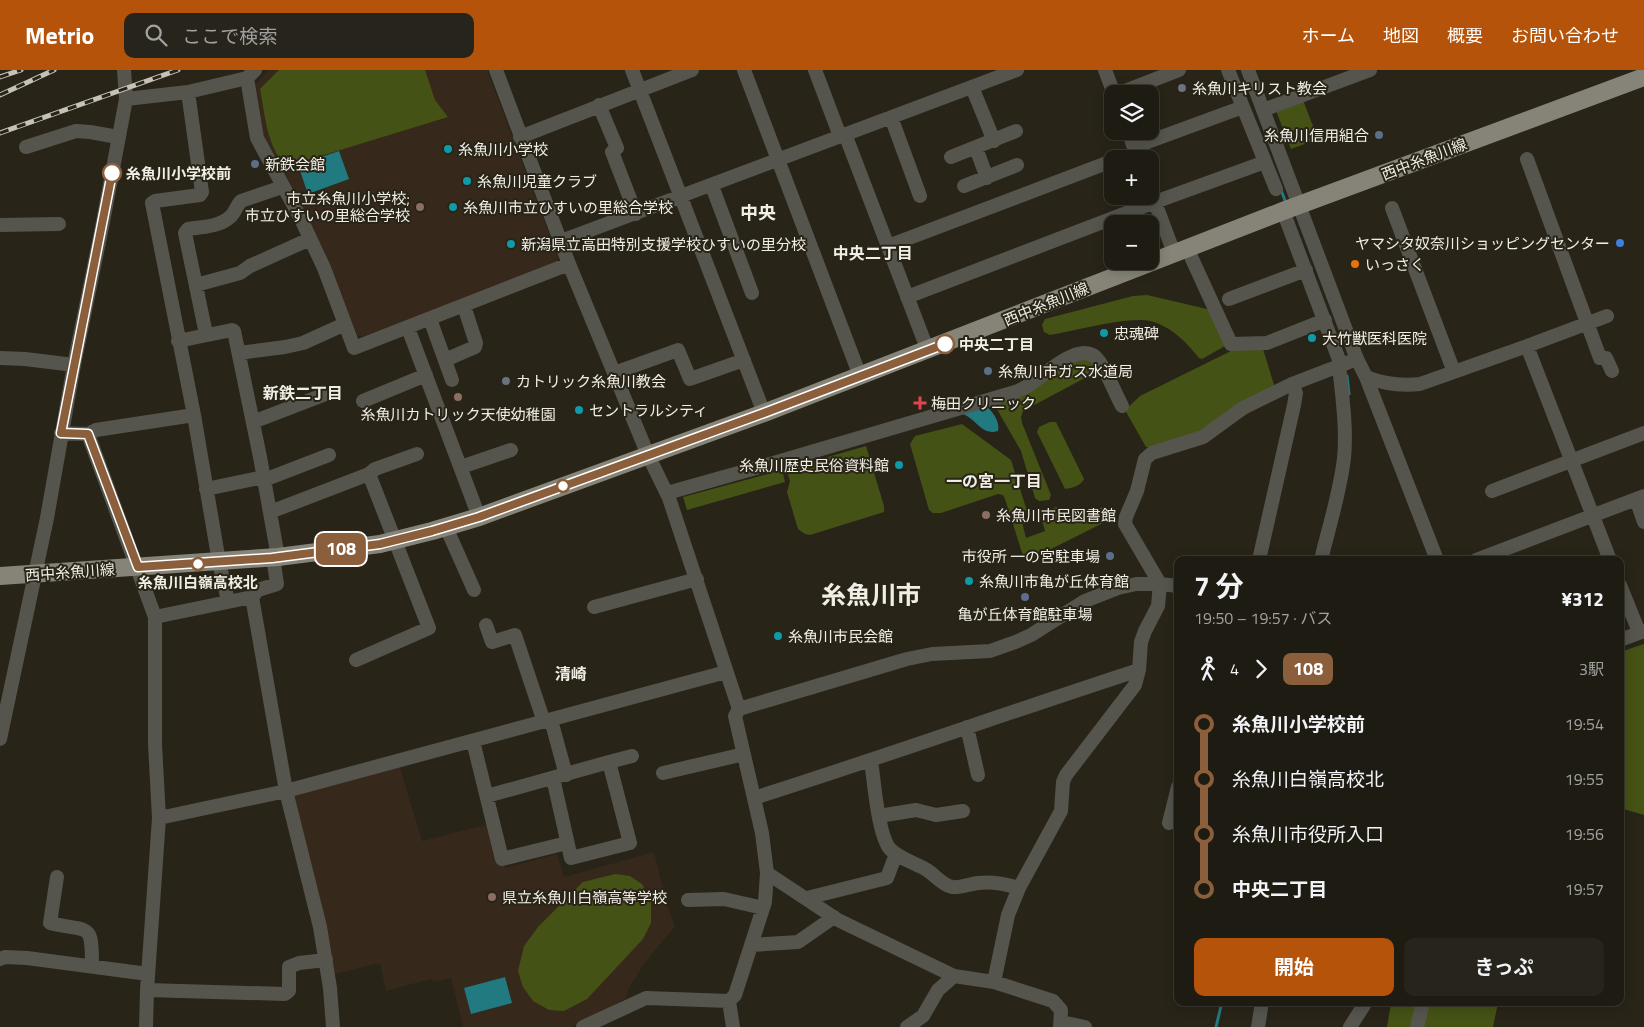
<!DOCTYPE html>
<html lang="ja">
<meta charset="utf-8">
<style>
:root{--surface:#1e1b12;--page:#26241b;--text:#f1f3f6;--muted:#a1a19f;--line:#3c3932;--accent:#b45309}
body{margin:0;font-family:"Titillium Web","Noto Sans JP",sans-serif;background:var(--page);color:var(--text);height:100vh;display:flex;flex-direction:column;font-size:19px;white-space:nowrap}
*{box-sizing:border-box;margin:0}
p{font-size:16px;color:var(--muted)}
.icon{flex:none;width:28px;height:28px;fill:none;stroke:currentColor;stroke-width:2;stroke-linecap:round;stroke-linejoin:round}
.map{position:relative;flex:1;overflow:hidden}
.panel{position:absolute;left:1174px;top:486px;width:450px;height:450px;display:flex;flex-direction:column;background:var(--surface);border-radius:10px;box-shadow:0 2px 12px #0003,0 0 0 1px var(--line)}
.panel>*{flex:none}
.badge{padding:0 10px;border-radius:8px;font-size:18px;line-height:32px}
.controls{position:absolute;left:1104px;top:15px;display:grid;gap:10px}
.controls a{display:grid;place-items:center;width:55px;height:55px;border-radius:10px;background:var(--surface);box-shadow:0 2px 12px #0003,0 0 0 1px var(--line);font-size:25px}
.map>.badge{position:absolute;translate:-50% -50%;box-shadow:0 0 0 2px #fff}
.legs{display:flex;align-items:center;gap:8px;height:55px;padding:0 20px;font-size:16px}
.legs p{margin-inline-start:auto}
.headline{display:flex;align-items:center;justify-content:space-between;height:85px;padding:0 20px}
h1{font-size:28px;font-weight:700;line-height:38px}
.primary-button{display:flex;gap:10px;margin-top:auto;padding:10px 20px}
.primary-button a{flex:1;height:58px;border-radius:10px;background:var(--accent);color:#fff;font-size:20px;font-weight:700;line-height:58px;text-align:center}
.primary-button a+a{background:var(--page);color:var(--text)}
ul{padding:0 20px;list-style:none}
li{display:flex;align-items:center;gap:18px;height:55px;font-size:19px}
li i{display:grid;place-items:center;width:8px;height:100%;margin:0 6px;background:currentColor}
li i::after{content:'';width:12px;height:12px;margin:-6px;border:4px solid;border-radius:50%;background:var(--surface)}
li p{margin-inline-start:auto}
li:first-child i{background:linear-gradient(#0000 50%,currentColor 0)}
li:last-child i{background:linear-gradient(currentColor 50%,#0000 0)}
header{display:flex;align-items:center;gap:30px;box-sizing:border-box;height:70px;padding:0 25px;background:var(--accent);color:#fff}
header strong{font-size:24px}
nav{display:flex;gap:28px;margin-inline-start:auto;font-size:18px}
.search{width:350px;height:45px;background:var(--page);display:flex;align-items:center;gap:12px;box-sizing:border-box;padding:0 18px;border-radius:10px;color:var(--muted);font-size:19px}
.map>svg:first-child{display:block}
.education{fill:#36281b}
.green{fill:#455215}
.water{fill:#207a7f}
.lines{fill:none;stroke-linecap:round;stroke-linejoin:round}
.stream{stroke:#207a7f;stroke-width:3}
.minor{stroke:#55554e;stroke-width:14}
.major{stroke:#868478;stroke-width:18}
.rail-casing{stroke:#c5c2b9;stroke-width:5}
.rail{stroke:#282418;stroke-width:3;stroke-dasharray:9;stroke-linecap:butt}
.line-1-casing{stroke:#fff;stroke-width:11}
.line-1{stroke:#8b5e3c;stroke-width:8}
.worship-dot{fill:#6b7280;stroke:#282418;stroke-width:2}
.service-dot{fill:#5c6f8a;stroke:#282418;stroke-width:2}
.culture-dot{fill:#0f9aa8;stroke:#282418;stroke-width:2}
.stop-1-dot{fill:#fff;stroke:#8b5e3c;stroke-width:2.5}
.education-dot{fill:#8d6e63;stroke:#282418;stroke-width:2}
.shop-dot{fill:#3f7fe0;stroke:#282418;stroke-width:2}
.food-dot{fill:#e8710a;stroke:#282418;stroke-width:2}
.health-dot{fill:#e0444e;stroke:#282418;stroke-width:2}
.labels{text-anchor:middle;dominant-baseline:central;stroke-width:4;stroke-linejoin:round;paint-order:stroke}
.poi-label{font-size:15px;fill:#f1eee6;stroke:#282418;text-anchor:start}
.street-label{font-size:15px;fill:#f1eee6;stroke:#282418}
.stop-label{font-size:15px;font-weight:bold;fill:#f1eee6;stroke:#282418;text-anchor:start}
.neighbourhood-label{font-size:16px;font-weight:bold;fill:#f1eee6;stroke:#282418}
.quarter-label{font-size:18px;font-weight:bold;fill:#f1eee6;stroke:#282418}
.town-label{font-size:25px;font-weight:bold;fill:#f1eee6;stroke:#282418}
</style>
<header>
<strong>Metrio</strong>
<div class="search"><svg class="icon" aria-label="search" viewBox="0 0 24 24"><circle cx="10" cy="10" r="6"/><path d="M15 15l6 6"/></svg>ここで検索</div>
<nav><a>ホーム</a><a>地図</a><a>概要</a><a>お問い合わせ</a></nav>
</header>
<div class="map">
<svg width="1644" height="957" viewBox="0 0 1644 957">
<rect width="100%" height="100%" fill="#282418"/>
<path class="education" d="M 269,0 L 487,0 L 558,187 L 557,195 L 367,267 L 351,265 L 261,66 L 254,16 Z
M 399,694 L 422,771 L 489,754 L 492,754 L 505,798 L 557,784 L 564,807 L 654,782 L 667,835 L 675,856 L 644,894 L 629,918 L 626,928 L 598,945 L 572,957 L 463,957 L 451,908 L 433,912 L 431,909 L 386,921 L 380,893 L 335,904 L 327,866 L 292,732 L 296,723 Z"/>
<path class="green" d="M 279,0 L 425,0 L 435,30 L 448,47 L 285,97 C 266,71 266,50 260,19 Z
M 1303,30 L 1318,69 L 1291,79 L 1276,41 Z
M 1147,225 L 1207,239 L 1211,242 L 1225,276 L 1202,289 L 1199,288 C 1186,272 1171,256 1150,251 C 1129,246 1074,261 1050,265 L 1044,262 L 1042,255 L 1045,249 L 1133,226 Z
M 1237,278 L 1263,279 L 1275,318 L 1200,362 L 1150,377 L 1146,377 L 1125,340 L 1140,326 Z
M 1080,287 L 1094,291 L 1098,301 L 1023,341 L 1021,347 L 1022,353 L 1051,425 L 1049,430 L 1039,431 L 1035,428 L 1021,381 L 995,336 L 995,333 Z
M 1050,352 L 1056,352 L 1084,409 C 1080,416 1073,418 1065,419 L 1037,362 L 1039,357 Z
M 962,354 L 1011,390 L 1027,441 L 1022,452 L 1026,468 L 1045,461 L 1040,444 L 1056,437 L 1075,449 L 1105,436 L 1112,445 L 1111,449 L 1029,490 L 1024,489 L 1005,429 L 1003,425 L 998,424 L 941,443 L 933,443 L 929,440 L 910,374 L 915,366 Z
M 866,376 L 884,436 L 884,442 L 810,465 L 805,464 L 798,459 L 787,422 L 790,411 L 786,399 Z
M 782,400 L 785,412 L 687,440 L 683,427 Z
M 1644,574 L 1644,745 L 1620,738 L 1620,582 Z
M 615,804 L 630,806 L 642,814 L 651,830 L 651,853 L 643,869 L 587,929 L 564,941 L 549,940 L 533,931 L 523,917 L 518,901 L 524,876 L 538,857 L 583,812 Z
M 1391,933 L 1498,933 L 1493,957 L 1387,957 Z"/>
<path class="water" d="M 339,81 L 349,109 L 308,124 L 298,95 Z
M 987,337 C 994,343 1000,352 998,361 C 982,366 976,349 963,344 Z
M 505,907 L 512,933 L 471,944 L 464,918 Z"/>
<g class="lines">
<path class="stream" d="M 1281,120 L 1286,133
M 1347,306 L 1349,324
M 1216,957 L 1222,932"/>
<path class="minor" d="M 496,0 L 569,194 L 648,385 L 669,428 L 739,639 L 735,646 L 762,763 L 767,803 L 765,832 L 735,925 L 729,931 L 646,928 L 583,957
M 632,0 L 764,343
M 744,0 L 860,306
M 815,0 L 840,66
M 1105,0 L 1114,24
M 1228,0 L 1276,119
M 1248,0 L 1357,289 L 1366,307 L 1437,490
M 247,8 L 257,68 L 301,149 L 324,198 L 354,278 L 569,194
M 972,17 L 994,71
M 188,22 L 202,122 L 200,125 L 155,131 L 152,133 L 194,345 L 219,492 L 228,531
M 1117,24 L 1179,0
M 126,29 L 188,22 L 247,8 L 255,0
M 599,35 L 617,78 L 612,82 L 636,144
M 1263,40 L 1370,0
M 891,47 L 920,126
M 1128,61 L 1138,89
M 845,64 L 928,281
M 520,67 L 692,0
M 26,77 L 76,61 L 90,62 L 118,67
M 1134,77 L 1243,37
M 976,78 L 987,108
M 951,87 L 1016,61
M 1527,89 L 1600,288 L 1606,288 L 1612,301
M 712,116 L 752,223
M 964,116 L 1017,95
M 1150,119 L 1174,183
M 1392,138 L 1454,302
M 1283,141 L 1341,295
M 0,155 L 59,154
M 561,171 L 1017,0
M 888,176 L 1112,91
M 1187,178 L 1231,274 L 1267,273 L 1325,250
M 196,215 L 240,203 L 250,196 L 310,169
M 907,227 L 1155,132 L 1265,92
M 1229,229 L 1306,200
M 430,249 L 452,310
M 408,258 L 479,447
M 206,264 L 185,163 L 188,159 C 202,157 219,157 230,147 C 235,143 236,136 241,131 L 282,117
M 178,271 L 232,260 L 234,261 L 260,387 L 278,487
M 1527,276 L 1607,246
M 239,283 L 285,277 L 303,273 L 345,254
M 0,288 L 25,289 L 74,295
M 445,290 L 475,277 L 476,273 L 464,236
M 614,303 L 678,280 L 690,309 L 744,290
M 1366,307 C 1384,314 1401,316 1420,314 L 1527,276 L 1610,490
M 363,331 L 426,305
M 253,352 L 331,322
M 61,363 L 88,364 L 96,360 L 194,345
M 88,364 L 155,547 L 155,674 L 159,748 L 147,920 L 146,957
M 461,397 L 511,380
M 369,404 L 375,399 L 417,384
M 264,410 L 329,385
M 206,419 L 264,407
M 1492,421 L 1644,363
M 667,423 L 777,392 L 1015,322 C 1020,320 1025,318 1029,315 C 1045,305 1082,267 1099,291 C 1108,304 1114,321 1122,336
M 1636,429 L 1644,452
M 270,442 L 369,404 L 429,558 L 356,590
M 446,457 L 474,520
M 1259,490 L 1294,335 L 1296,323 L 1292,314
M 1321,490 C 1329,456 1340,423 1344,388 C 1347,357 1342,326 1339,295
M 1476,490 L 1644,426
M 1620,515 L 1639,562
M 252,527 L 258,520 L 277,514 L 273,487
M 594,537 L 697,509
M 155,547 L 252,527 L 286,721 L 320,857 L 330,918 L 333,957
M 486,555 L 492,572 L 515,565 L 544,652
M 1620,570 L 1644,561
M 739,639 L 907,589 L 932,584 L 990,581 L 1018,571 L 1031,565 L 1085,531 L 1118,518 L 1136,514 L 1160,514 L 1178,516
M 551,650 L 566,705
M 967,657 L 978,705
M 0,669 L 47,448 L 74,295 L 102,157 L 126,29 L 124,0
M 473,671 L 502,789 L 567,773
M 871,690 C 874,711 878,765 890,779 C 900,789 915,793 927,800 C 935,805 941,814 952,817 C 961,818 969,814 978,813 C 992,811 1006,814 1019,818
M 663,703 L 744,684
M 553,708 L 571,788 L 630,773 L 609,692 L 632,686
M 487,726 L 609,692
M 754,728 C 883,687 1010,642 1139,600
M 879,746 L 916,740 L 936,745 L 963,741
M 159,748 L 286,721 L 726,602
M 1169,753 L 1178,717
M 767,803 L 838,850 L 954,906 L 994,912 L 1053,931 L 1061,940 L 1060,957
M 57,807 L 50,853 C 89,863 92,850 92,896
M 807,828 L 887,808 L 896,784
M 688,830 L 724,829 L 763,838
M 752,875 L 798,872 L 834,847
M 0,889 L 5,887 L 27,888 L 148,904
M 994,912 L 1008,845 L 1019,818 L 1061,741 L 1063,712 L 1066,705 L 1135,615 L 1139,600 L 1141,572 L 1145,561 L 1158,536 L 1160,514 L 1125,454 L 1126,447 L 1137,421 L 1145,389 L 1152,383 L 1203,367 L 1243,338 L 1292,314 L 1357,289
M 147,920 L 285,924 L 289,921 L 289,897 L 299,893 L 326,890
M 729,931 L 733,957
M 1061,952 L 1085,957
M 907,957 L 923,946 L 938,920 L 954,906
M 1258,957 L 1262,932
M 1350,957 L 1366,932
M 1417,957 L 1423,932"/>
<path class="major" d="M 0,506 L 278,487 L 380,474 L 432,461 L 479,447 L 764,343 L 1283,141 L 1644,7"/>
<defs>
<path id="rail" d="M 0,7 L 21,0
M 0,25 L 54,0
M 0,63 L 178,0"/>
</defs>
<use href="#rail" class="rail-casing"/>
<use href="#rail" class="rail"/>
</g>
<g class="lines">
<defs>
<path id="line-1" d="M 112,103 L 61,363 L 88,364 L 138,497 L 272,488 L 380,474 L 432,461 L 479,447 L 764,343 L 945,274"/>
</defs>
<use href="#line-1" class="line-1-casing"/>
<use href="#line-1" class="line-1"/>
</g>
<g class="worship-dot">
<circle cx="1182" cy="18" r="5"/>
<circle cx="506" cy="311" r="5"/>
</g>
<g class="service-dot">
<circle cx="1379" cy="65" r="5"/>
<circle cx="255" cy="94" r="5"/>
<circle cx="988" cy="301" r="5"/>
<circle cx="1110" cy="486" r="5"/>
<circle cx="1025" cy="527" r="5"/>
</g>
<g class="culture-dot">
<circle cx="448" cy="79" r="5"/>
<circle cx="467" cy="111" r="5"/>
<circle cx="453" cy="137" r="5"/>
<circle cx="511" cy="174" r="5"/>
<circle cx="1104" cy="263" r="5"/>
<circle cx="1312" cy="268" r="5"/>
<circle cx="579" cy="340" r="5"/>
<circle cx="899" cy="395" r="5"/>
<circle cx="969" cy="511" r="5"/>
<circle cx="778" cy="566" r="5"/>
</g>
<g class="stop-1-dot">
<circle cx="112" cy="103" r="9"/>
<circle cx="945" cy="274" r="9"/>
<circle cx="563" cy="416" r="6"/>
<circle cx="198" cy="494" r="6"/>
</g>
<g class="education-dot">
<circle cx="420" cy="137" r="5"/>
<circle cx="458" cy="327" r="5"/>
<circle cx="986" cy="445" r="5"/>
<circle cx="492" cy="827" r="5"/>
</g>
<circle class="shop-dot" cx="1620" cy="173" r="5"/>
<circle class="food-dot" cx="1355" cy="194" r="5"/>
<path class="health-dot" d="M917.5 325.5h5v5h5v5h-5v5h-5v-5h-5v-5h5z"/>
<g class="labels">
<g class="poi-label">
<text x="1192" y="18">糸魚川キリスト教会</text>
<text x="1369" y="65" text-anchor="end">糸魚川信用組合</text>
<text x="458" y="79">糸魚川小学校</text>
<text x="265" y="94">新鉄会館</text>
<text x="477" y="111">糸魚川児童クラブ</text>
<text x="410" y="128" text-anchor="end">市立糸魚川小学校;<tspan x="410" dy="17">市立ひすいの里総合学校</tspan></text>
<text x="463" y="137">糸魚川市立ひすいの里総合学校</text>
<text x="1610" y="173" text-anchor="end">ヤマシタ奴奈川ショッピングセンター</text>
<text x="521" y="174">新潟県立高田特別支援学校ひすいの里分校</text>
<text x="1365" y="194">いっさく</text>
<text x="1114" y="263">忠魂碑</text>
<text x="1322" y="268">大竹獣医科医院</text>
<text x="998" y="301">糸魚川市ガス水道局</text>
<text x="516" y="311">カトリック糸魚川教会</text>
<text x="931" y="333">梅田クリニック</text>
<text x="589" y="340">セントラルシティ</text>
<text x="458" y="344" text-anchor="middle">糸魚川カトリック天使幼稚園</text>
<text x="889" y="395" text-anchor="end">糸魚川歴史民俗資料館</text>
<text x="996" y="445">糸魚川市民図書館</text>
<text x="1100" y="486" text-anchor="end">市役所 一の宮駐車場</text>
<text x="979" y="511">糸魚川市亀が丘体育館</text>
<text x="1025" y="544" text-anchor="middle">亀が丘体育館駐車場</text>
<text x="788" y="566">糸魚川市民会館</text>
<text x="502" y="827">県立糸魚川白嶺高等学校</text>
</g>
<g class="street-label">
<text transform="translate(1424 89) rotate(-21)">西中糸魚川線</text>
<text transform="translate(1046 234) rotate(-22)">西中糸魚川線</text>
<text transform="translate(70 502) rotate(-4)">西中糸魚川線</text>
</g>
<g class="stop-label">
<text x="126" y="103">糸魚川小学校前</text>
<text x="959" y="274">中央二丁目</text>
<text x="198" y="512" text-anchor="middle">糸魚川白嶺高校北</text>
</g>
<g class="neighbourhood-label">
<text x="873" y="183">中央二丁目</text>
<text x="303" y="323">新鉄二丁目</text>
<text x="994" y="411">一の宮一丁目</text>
<text x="571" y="604">清崎</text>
</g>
<g class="quarter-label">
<text x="758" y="142">中央</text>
</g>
<g class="town-label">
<text x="871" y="525">糸魚川市</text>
</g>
</g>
</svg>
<div class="controls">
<a><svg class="icon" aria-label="layers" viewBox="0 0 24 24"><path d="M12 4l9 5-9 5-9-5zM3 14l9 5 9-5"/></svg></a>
<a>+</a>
<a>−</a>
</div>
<b class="badge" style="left:341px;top:479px;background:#8b5e3c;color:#fff">108</b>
<section class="panel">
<div class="headline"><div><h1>7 分</h1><p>19:50 – 19:57 · バス</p></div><b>¥312</b></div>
<div class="legs"><svg class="icon" aria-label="walk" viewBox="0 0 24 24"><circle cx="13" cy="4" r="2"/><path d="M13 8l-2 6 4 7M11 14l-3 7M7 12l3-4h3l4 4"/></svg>4<svg class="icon" aria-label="forward" viewBox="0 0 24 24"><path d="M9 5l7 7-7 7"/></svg><b class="badge" style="background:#8b5e3c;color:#fff">108</b><p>3駅</p></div>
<ul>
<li><i style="color:#8b5e3c"></i><b>糸魚川小学校前</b><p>19:54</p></li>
<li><i style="color:#8b5e3c"></i><span>糸魚川白嶺高校北</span><p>19:55</p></li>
<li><i style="color:#8b5e3c"></i><span>糸魚川市役所入口</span><p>19:56</p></li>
<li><i style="color:#8b5e3c"></i><b>中央二丁目</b><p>19:57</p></li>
</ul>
<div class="primary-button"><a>開始</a><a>きっぷ</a></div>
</section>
</div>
